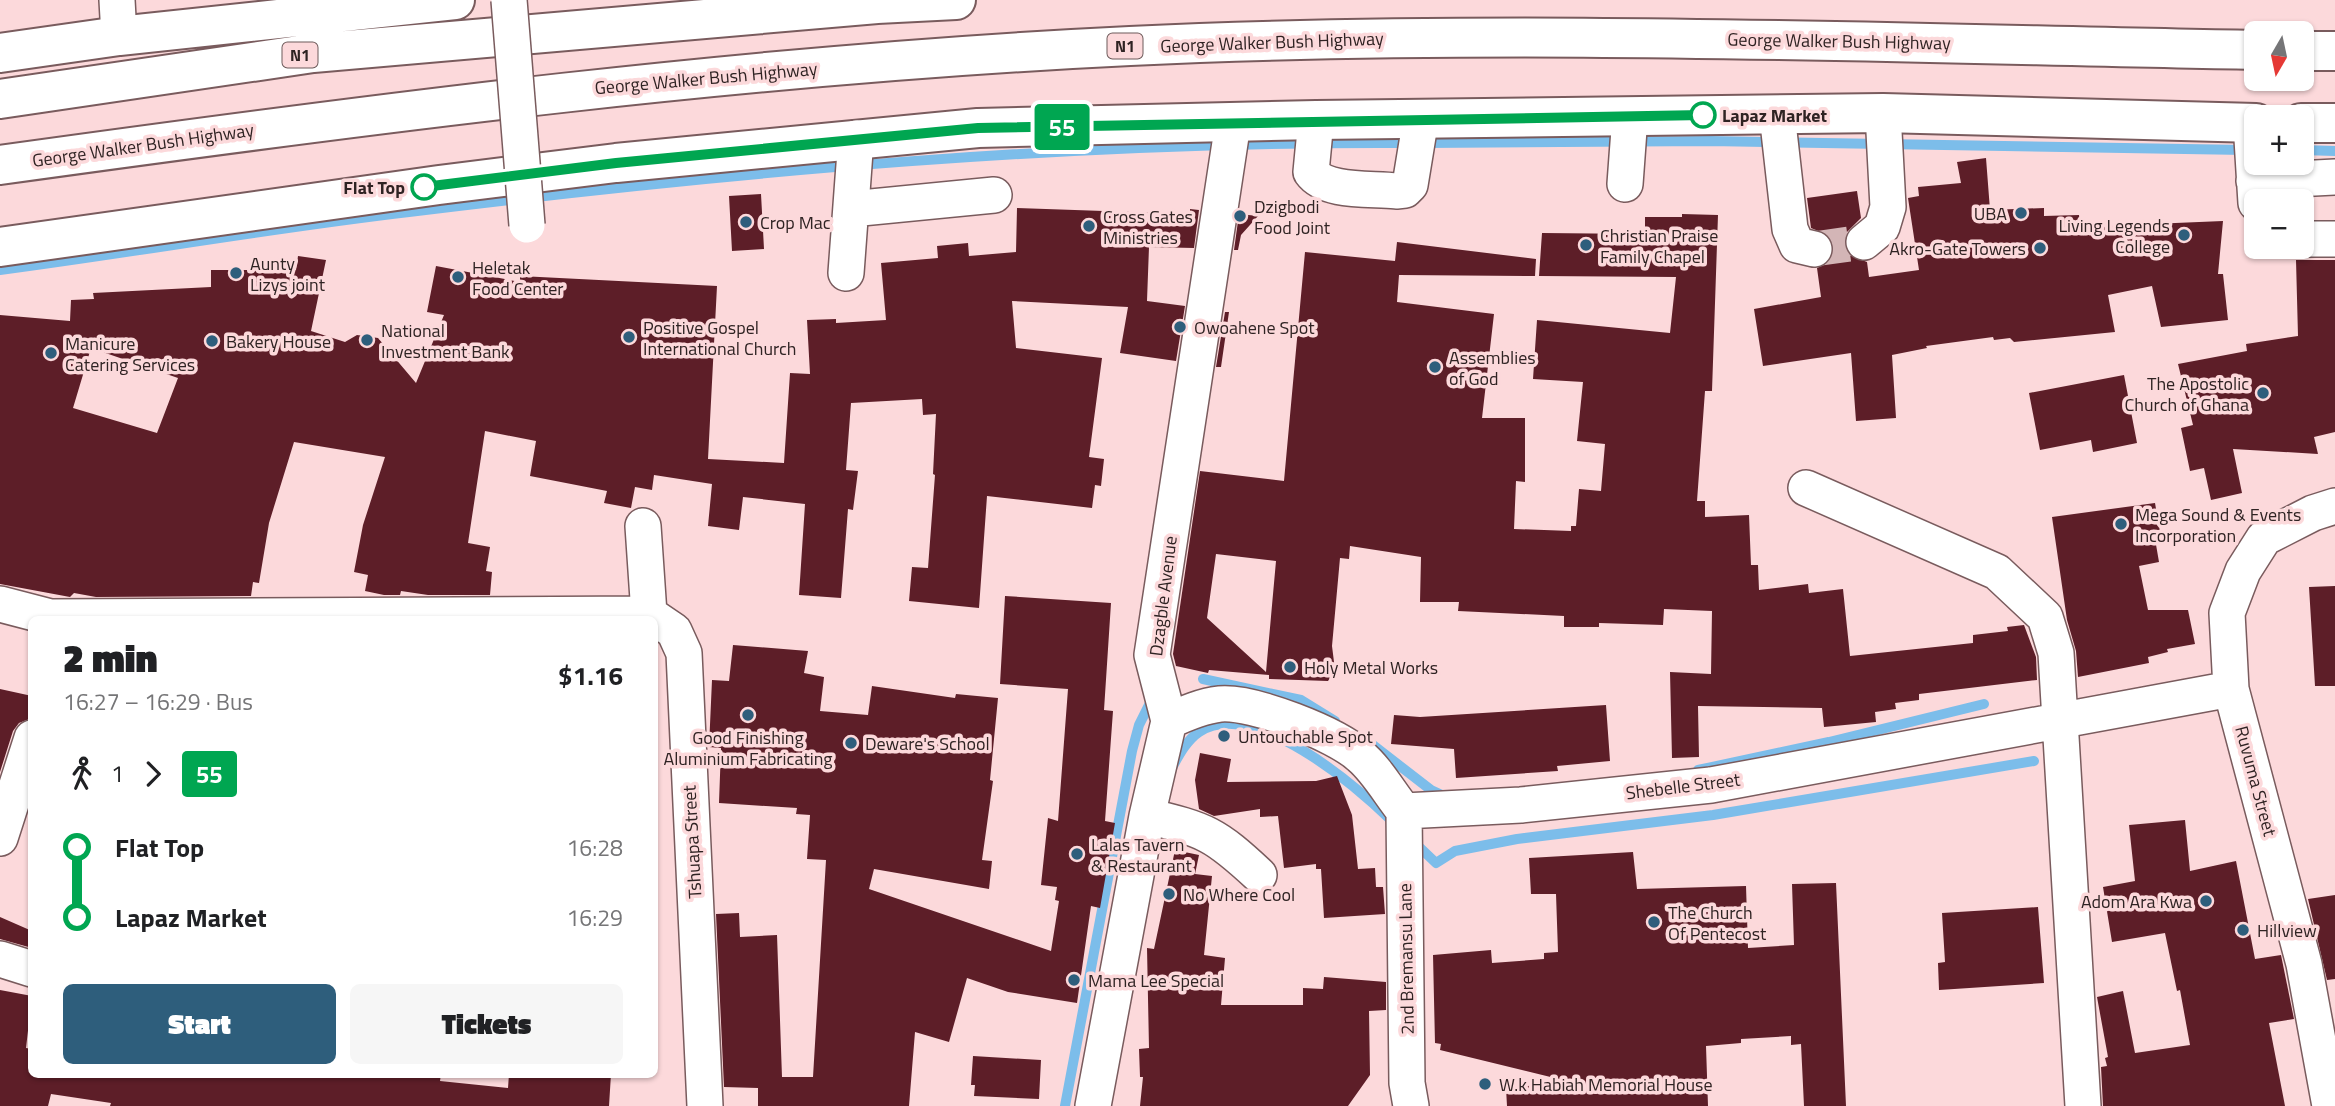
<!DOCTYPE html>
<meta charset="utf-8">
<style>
:root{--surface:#fff;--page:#f6f6f6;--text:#202124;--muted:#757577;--accent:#2e5e7c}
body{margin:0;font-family:"Titillium Web",sans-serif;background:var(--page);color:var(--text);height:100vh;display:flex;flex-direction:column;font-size:26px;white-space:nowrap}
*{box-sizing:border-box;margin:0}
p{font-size:23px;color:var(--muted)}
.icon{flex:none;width:38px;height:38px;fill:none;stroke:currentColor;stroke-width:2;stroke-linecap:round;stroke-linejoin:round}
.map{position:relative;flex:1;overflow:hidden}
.side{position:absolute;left:28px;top:616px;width:630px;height:462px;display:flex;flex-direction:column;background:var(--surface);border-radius:10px;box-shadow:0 2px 5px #0004}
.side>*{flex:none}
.badge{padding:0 14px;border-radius:5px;font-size:24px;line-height:46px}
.needle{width:46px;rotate:189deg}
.tools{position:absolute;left:2244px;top:21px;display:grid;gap:14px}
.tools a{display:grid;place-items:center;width:70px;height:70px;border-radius:10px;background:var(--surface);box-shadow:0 2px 5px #0004;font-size:35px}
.map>.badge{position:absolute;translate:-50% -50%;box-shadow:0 0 0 4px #fff}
.legs{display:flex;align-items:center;gap:10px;height:77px;padding:0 35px;font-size:23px}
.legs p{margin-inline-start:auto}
.headline{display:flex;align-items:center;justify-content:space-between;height:119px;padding:0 35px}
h1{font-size:38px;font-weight:800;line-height:52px}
.button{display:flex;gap:14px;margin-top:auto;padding:14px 35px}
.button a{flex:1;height:80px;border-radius:10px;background:var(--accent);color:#fff;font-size:28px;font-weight:800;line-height:80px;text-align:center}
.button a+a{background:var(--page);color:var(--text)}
ul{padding:0 35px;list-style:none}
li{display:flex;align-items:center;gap:24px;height:70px;font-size:26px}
li i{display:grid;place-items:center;width:10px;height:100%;margin:0 9px;background:currentColor}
li i::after{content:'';width:18px;height:18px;margin:-9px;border:5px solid;border-radius:50%;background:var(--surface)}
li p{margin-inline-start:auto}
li:first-child i{background:linear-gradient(#0000 50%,currentColor 0)}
li:last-child i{background:linear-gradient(currentColor 50%,#0000 0)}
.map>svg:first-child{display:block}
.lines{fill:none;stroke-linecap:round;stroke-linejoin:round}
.stream{stroke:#7cbdea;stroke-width:10}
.building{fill:#5d1e28;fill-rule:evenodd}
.minor-tunnel{stroke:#d3b5b6;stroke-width:35;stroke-dasharray:35 18;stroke-linecap:butt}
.minor-casing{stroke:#795b5d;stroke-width:38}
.highway-casing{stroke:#795b5d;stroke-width:42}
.minor{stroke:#fff;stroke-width:35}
.highway{stroke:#fff;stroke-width:38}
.minor-bridge-casing{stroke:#795b5d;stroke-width:38;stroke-linecap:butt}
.minor-bridge{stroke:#fff;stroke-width:35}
.line-1-casing{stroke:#fff;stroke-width:16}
.line-1{stroke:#00a651;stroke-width:10}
.stop-1-dot{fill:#fff;stroke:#00a651;stroke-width:3.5}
.poi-dot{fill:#2e5e7c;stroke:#fcd9db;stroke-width:2.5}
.labels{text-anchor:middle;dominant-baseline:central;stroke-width:7;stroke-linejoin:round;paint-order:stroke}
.shield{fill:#fcd9db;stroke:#6c5a5a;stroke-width:2}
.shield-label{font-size:16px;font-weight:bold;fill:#2f2323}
.street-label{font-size:18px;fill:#2f2323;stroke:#fcd9db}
.stop-label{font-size:18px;font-weight:bold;fill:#2f2323;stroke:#fcd9db;text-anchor:start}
.poi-label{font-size:18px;fill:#2f2323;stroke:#fcd9db;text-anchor:start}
</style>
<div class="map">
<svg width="2335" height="1106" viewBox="0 0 2335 1106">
<rect width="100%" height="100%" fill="#fcd9db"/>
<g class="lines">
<path class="stream" d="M 1425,143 L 1710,141 L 2246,150
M 2301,150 L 2335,151
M 0,270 C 136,252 272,228 409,212 C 740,171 1076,141 1410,143
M 1203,679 L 1301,700 L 1335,721
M 1369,742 L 1431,790 L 1444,796
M 1173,766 C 1179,755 1187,740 1199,732 C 1254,697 1356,786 1393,822
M 1698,770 L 1829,742 L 1984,704
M 1414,842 L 1436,863 L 1455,851 L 1517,839 L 1713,815 L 2034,761
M 1065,1106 L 1132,751 L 1139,725 L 1152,699"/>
</g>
<path class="building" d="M 1986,158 L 1990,210 L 2044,208 L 2044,216 L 2079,215 L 2080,227 L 2223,221 L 2218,274 L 2223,274 L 2228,320 L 2161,327 L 2152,286 L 2108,295 L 2115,332 L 2014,342 L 2010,338 L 1994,340 L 1993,337 L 1926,346 L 1927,348 L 1892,355 L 1896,418 L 1856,421 L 1851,353 L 1763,366 L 1754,309 L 1821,297 L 1817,268 L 1828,263 L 1833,254 L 1833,244 L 1828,235 L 1811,228 L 1807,198 L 1857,191 L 1861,218 L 1845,234 L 1844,245 L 1849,255 L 1867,262 L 1869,277 L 1919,270 L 1908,198 L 1919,196 L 1918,187 L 1961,183 L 1957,162 Z
M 761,194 L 764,249 L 732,251 L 729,196 Z
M 1017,208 L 1190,214 L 1190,209 L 1199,210 L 1194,248 L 1149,247 L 1147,301 L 1185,306 L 1176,361 L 1120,353 L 1128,307 L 1012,301 L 1016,348 L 1102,358 L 1089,457 L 1104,459 L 1101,486 L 1095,485 L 1092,508 L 987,496 L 979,608 L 909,601 L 912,567 L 928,568 L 935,475 L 933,474 L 936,414 L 923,415 L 922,399 L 851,403 L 846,470 L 858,471 L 853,510 L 848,509 L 841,598 L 799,595 L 805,504 L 743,497 L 739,530 L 708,526 L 712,484 L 654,475 L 652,490 L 635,487 L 631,508 L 604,503 L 607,491 L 530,476 L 536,441 L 485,431 L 468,543 L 490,547 L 486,571 L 492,572 L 490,595 L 428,595 L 401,591 L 400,595 L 384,595 L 365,591 L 368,575 L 354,572 L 363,525 L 385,457 L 294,442 L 269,523 L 259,583 L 253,582 L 251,596 L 96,597 L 74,593 L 70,597 L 0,584 L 0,315 L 70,321 L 71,300 L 94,299 L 93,293 L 211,287 L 211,270 L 296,270 L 298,256 L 326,260 L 311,331 L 345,342 L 357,335 L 378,338 L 416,383 L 444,315 L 427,312 L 436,266 L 520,282 L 520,276 L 717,286 L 708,459 L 784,463 L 790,373 L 810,374 L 807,320 L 836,319 L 836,323 L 886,320 L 881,263 L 938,258 L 937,246 L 968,243 L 969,256 L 1016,252 ZM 91,348 L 178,378 L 157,433 L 73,408 Z
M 1239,214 L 1258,216 L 1241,235 L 1238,250 L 1234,250 Z
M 1682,214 L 1718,215 L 1712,391 L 1705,391 L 1697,501 L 1705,501 L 1705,517 L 1749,515 L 1751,565 L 1758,565 L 1759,590 L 1808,584 L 1809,593 L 1843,589 L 1850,656 L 1973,643 L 1973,635 L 2008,631 L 2007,627 L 2024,625 L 2036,657 L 2037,680 L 1919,694 L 1919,700 L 1895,703 L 1896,709 L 1875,712 L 1876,722 L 1824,727 L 1822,708 L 1698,706 L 1699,757 L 1672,758 L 1670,672 L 1711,674 L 1712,611 L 1664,609 L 1663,625 L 1599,623 L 1599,627 L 1564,627 L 1564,616 L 1458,611 L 1459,602 L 1420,602 L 1421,557 L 1350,546 L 1349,559 L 1340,558 L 1332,646 L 1335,670 L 1328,681 L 1269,679 L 1269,675 L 1209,670 L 1208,673 L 1176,666 L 1173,654 L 1200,471 L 1284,481 L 1305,252 L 1395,261 L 1397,242 L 1536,259 L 1535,276 L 1399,275 L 1397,302 L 1494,314 L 1482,418 L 1525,418 L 1525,482 L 1516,481 L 1514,529 L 1571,531 L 1571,526 L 1576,526 L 1579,489 L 1601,491 L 1605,444 L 1577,441 L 1583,382 L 1533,379 L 1537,320 L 1670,333 L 1676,277 L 1539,276 L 1542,233 L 1645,234 L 1645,217 L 1682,217 ZM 1216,554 L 1276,561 L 1266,672 L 1207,618 Z
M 2296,260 L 2335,260 L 2335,432 L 2314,437 L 2318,454 L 2233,449 L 2242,493 L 2211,500 L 2204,468 L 2190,471 L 2181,428 L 2193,425 L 2178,364 L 2247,351 L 2246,344 L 2298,336 Z
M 1225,312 L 1229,312 L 1221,367 L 1216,367 Z
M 2124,375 L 2137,443 L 2093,452 L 2091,440 L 2040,450 L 2029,393 Z
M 2155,503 L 2160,532 L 2154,533 L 2159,562 L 2139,566 L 2148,610 L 2188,610 L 2195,644 L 2167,649 L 2168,652 L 2148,657 L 2149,663 L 2078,677 L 2076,651 L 2067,620 L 2052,517 Z
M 2335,586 L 2335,686 L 2315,686 L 2309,587 Z
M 1005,596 L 1111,603 L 1104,710 L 1113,711 L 1105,821 L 1115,823 L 1100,908 L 1091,906 L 1077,1003 L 1008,992 L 967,978 L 949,1042 L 915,1032 L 909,1106 L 758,1106 L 758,1088 L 724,1087 L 716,914 L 739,913 L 740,937 L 777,935 L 782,1077 L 813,1077 L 826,860 L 807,859 L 810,815 L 796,814 L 797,808 L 719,803 L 721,748 L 709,747 L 712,680 L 729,681 L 733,645 L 808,651 L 804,673 L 824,677 L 820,711 L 868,715 L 872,686 L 955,698 L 956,694 L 998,698 L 990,780 L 993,781 L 982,860 L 992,861 L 989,889 L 874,869 L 869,889 L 1051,951 L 1059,901 L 1055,900 L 1057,887 L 1041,885 L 1048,818 L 1058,821 L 1068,689 L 1000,684 Z
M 0,689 L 32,696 L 32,718 L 19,723 L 13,731 L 0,772 Z
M 1606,705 L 1610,761 L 1557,766 L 1558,771 L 1456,778 L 1454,749 L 1391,744 L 1394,715 L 1420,717 Z
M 1200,753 L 1231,759 L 1227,782 L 1316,781 L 1337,776 L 1352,815 L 1358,869 L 1375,868 L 1376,887 L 1383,887 L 1385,914 L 1324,918 L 1321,869 L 1316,869 L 1316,864 L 1284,868 L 1278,816 L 1260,817 L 1260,809 L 1214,816 L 1199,809 L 1195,780 Z
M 2185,820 L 2190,871 L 2236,861 L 2255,959 L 2281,955 L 2294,1019 L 2269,1023 L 2285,1106 L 2103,1106 L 2101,1067 L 2107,1066 L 2105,1058 L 2108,1057 L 2097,997 L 2123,991 L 2135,1053 L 2190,1045 L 2180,990 L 2177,991 L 2165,933 L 2112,942 L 2103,887 L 2135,881 L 2129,825 Z
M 1175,850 L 1199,855 L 1195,874 L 1212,876 L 1204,955 L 1225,958 L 1221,1005 L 1303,1005 L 1303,988 L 1323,989 L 1324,977 L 1386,982 L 1386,1010 L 1369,1011 L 1370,1075 L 1348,1106 L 1140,1106 L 1143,1077 L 1140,1077 L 1139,1049 L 1149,1048 L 1147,948 L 1154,949 Z
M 1633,852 L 1637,889 L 1746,886 L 1748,948 L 1794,945 L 1792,884 L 1836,883 L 1846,1106 L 1804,1106 L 1801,1044 L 1791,1045 L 1791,1036 L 1741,1039 L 1741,1043 L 1706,1046 L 1708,1106 L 1507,1106 L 1506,1088 L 1571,1082 L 1440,1050 L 1441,1044 L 1435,1043 L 1433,955 L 1491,950 L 1492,963 L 1544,959 L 1544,953 L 1558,952 L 1556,894 L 1531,894 L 1529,858 Z
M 2335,895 L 2335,979 L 2327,980 L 2308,899 Z
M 2038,907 L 2044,983 L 1939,990 L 1938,963 L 1945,962 L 1942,913 Z
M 0,917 L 32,931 L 32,948 L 0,939 Z
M 0,990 L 32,996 L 26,1048 L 32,1049 L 32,1074 L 441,1074 L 440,1081 L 508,1088 L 509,1074 L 611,1074 L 609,1106 L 110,1106 L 111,1103 L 51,1094 L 48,1106 L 0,1106 Z
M 973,1056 L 1041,1060 L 1039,1099 L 974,1096 L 975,1085 L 971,1085 Z"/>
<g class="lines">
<path class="minor-tunnel" d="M 1814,249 L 1864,242"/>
<defs>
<path id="minor" d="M 117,0 L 119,36
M 1777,114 L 1790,229 L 1797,245 L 1814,249
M 1316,120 L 1311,172 C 1326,193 1372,188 1396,191 L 1405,190 L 1410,185 L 1421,118
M 2251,123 L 2256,203
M 2254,181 L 2335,177
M 1625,184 L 1630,116
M 851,209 L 994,195
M 2301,239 L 2335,239
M 1864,242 L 1882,227 L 1888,207 L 1883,113
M 846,273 L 856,138
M 1806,488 L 1997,572 L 2045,617 L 2056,653 L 2083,1106
M 643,526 L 649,614
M 0,604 L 50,617 L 649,614 L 674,631 L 684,653 L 705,1106
M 1169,721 C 1186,713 1202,706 1220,704 C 1253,701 1336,734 1360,756 C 1377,770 1390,794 1404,811
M 1404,811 L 1521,805 L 1711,785 L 2231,689
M 1404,811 L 1407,1083 L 1411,1106
M 1147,816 C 1206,830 1215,834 1259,875
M 0,838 L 32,738
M 0,959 L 32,969
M 1093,1106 L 1147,816 L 1169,721 L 1152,655 L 1233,123
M 2330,1106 L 2304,964 L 2231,689 L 2227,613 L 2243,571 L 2264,538 L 2313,513 L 2335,506"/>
<path id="highway" d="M 2301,51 L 2335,51
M 0,53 L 119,36 L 455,0
M 0,99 L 313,53 L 877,4 L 956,0
M 2301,123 L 2335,123
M 0,165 C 375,113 752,64 1130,46 C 1506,28 1881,43 2256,50
M 0,247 L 439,185 L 616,163 L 978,128 L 1316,120 L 1883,113 L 2256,123"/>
</defs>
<use href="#minor" class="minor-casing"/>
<use href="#highway" class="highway-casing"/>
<use href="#minor" class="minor"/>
<use href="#highway" class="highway"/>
<defs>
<path id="minor-bridge" d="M 509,0 L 527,225"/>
</defs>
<use href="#minor-bridge" class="minor-bridge-casing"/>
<use href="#minor-bridge" class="minor-bridge"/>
</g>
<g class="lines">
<defs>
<path id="line-1" d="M 424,187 L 616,163 L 978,128 L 1703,115"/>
</defs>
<use href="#line-1" class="line-1-casing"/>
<use href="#line-1" class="line-1"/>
</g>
<g class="stop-1-dot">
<circle cx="1703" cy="115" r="12"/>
<circle cx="424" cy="187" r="12"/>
</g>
<g class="poi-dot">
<circle cx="2021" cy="213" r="7"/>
<circle cx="1240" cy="216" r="7"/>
<circle cx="746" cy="222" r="7"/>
<circle cx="1089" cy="226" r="7"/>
<circle cx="2184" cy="235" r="7"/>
<circle cx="1586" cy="245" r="7"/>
<circle cx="2040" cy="248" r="7"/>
<circle cx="236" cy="273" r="7"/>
<circle cx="458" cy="277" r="7"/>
<circle cx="1180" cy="327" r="7"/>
<circle cx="629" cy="337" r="7"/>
<circle cx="367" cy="340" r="7"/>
<circle cx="212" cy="341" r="7"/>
<circle cx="51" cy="353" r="7"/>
<circle cx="1435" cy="367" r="7"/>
<circle cx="2263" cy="393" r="7"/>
<circle cx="2121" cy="524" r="7"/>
<circle cx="1290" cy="667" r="7"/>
<circle cx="748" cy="715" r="7"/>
<circle cx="1224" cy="736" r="7"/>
<circle cx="851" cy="743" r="7"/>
<circle cx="1077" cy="854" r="7"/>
<circle cx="1169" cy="894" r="7"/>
<circle cx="2206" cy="901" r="7"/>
<circle cx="1654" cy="922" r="7"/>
<circle cx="2243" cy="930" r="7"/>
<circle cx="1074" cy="980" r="7"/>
<circle cx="1485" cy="1084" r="7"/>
</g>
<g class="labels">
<g class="shield">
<rect x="1107.5" y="33.5" width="35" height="25" rx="5"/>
<rect x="282.5" y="42.5" width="35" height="25" rx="5"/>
</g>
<g class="shield-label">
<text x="1125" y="46">N1</text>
<text x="300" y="55">N1</text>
</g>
<g class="street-label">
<text transform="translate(1839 41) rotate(1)">George Walker Bush Highway</text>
<text transform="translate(1272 42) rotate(-2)">George Walker Bush Highway</text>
<text transform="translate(706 78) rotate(-5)">George Walker Bush Highway</text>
<text transform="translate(143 145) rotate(-8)">George Walker Bush Highway</text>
<text transform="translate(1163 596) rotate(-83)">Dzagble Avenue</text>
<text transform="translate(2256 781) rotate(75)">Ruvuma Street</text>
<text transform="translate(1683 786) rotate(-7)">Shebelle Street</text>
<text transform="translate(692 842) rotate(-93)">Tshuapa Street</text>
<text transform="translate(1406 959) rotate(-91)">2nd Bremansu Lane</text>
</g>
<g class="stop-label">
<text x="1722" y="115">Lapaz Market</text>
<text x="405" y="187" text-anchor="end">Flat Top</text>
</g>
<g class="poi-label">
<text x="1254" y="206">Dzigbodi<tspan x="1254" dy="21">Food Joint</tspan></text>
<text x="2007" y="213" text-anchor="end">UBA</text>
<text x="1103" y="216">Cross Gates<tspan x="1103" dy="21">Ministries</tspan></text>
<text x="760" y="222">Crop Mac</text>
<text x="2170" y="225" text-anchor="end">Living Legends<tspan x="2170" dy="21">College</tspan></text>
<text x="1600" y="235">Christian Praise<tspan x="1600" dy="21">Family Chapel</tspan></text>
<text x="2026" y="248" text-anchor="end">Akro-Gate Towers</text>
<text x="250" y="263">Aunty<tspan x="250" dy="21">Lizys joint</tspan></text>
<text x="472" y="267">Heletak<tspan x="472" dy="21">Food Center</tspan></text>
<text x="643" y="327">Positive Gospel<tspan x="643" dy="21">International Church</tspan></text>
<text x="1194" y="327">Owoahene Spot</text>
<text x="381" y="330">National<tspan x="381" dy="21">Investment Bank</tspan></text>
<text x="226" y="341">Bakery House</text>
<text x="65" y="343">Manicure<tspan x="65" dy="21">Catering Services</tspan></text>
<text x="1449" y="357">Assemblies<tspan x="1449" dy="21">of God</tspan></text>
<text x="2249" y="383" text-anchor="end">The Apostolic<tspan x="2249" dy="21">Church of Ghana</tspan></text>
<text x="2135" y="514">Mega Sound &amp; Events<tspan x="2135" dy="21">Incorporation</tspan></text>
<text x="1304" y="667">Holy Metal Works</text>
<text x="1238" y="736">Untouchable Spot</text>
<text x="748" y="737" text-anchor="middle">Good Finishing<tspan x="748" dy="21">Aluminium Fabricating</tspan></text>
<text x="865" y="743">Deware's School</text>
<text x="1091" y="844">Lalas Tavern<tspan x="1091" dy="21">&amp; Restaurant</tspan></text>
<text x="1183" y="894">No Where Cool</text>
<text x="2192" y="901" text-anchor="end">Adom Ara Kwa</text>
<text x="1668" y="912">The Church<tspan x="1668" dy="21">Of Pentecost</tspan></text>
<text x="2257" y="930">Hillview</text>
<text x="1088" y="980">Mama Lee Special</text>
<text x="1499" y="1084">W.k Habiah Memorial House</text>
</g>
</g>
</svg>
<div class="tools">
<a><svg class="needle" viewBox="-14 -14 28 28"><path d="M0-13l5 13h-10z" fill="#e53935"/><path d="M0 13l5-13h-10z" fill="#757577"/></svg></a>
<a>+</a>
<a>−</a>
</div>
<b class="badge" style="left:1062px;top:127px;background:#00a651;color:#fff">55</b>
<section class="side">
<div class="headline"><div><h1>2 min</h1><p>16:27 – 16:29 · Bus</p></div><b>$1.16</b></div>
<div class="legs"><svg class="icon" aria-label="walk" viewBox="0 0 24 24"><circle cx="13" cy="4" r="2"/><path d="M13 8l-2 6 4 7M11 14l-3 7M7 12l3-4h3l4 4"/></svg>1<svg class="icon" aria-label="forward" viewBox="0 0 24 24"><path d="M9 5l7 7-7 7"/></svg><b class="badge" style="background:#00a651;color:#fff">55</b></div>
<ul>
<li><i style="color:#00a651"></i><b>Flat Top</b><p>16:28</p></li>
<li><i style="color:#00a651"></i><b>Lapaz Market</b><p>16:29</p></li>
</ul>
<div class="button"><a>Start</a><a>Tickets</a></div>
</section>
</div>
